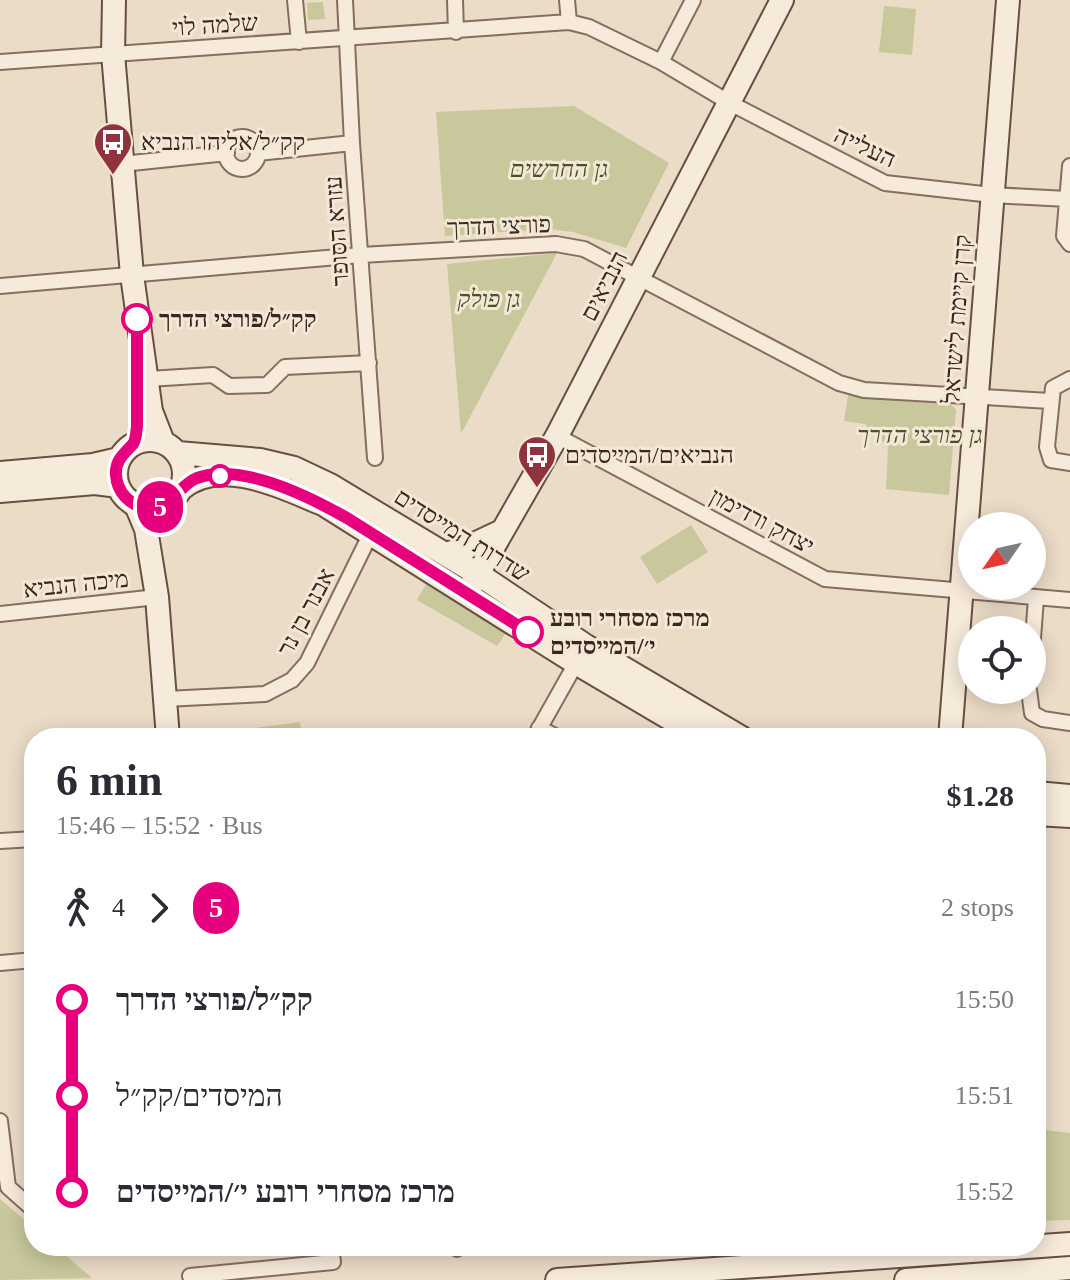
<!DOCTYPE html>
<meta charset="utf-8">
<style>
:root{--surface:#fff;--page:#f2f2f3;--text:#2b2b33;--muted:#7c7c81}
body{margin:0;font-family:"Times New Roman",Heebo,serif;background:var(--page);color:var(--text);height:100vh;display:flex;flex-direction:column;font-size:30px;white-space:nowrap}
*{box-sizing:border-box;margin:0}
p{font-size:26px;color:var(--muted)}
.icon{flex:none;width:44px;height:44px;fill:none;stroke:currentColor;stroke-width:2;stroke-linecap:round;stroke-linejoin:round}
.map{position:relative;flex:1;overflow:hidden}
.details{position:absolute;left:24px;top:728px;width:1022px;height:528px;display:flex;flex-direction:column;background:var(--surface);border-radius:32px;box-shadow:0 4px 20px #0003}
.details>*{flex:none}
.badge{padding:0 16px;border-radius:26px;font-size:28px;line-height:52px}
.needle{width:52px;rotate:236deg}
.tools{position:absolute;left:958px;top:512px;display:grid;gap:16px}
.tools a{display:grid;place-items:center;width:88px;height:88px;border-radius:50%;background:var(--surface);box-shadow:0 4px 20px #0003;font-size:40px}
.map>.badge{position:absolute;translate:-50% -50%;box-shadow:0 0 0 4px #fff}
.legs{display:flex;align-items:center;gap:12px;height:88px;padding:0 32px;font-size:26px}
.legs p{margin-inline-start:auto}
.overview{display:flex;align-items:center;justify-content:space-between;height:136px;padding:0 32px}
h1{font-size:44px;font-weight:600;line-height:60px}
ul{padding:0 32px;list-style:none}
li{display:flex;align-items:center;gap:28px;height:96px;font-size:30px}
li i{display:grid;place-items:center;width:12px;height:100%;margin:0 10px;background:currentColor}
li i::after{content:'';width:20px;height:20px;margin:-10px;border:6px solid;border-radius:50%;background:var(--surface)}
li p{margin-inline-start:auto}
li:first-child i{background:linear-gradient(#0000 50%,currentColor 0)}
li:last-child i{background:linear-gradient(currentColor 50%,#0000 0)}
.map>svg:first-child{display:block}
.green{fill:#c8c89c}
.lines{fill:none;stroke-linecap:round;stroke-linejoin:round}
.street-casing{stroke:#856e5e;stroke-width:18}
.secondary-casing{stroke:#674f41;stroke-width:26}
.street{stroke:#f6eada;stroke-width:14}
.secondary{stroke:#f6eada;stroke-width:22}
.line-1-casing{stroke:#fff;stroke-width:18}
.line-1{stroke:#e6007e;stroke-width:12}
.stop-1-dot{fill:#fff;stroke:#e6007e;stroke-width:4}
.labels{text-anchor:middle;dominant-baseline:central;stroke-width:6;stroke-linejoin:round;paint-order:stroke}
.street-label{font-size:24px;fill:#372820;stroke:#f3e7d6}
.poi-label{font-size:24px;fill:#372820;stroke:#f3e7d6;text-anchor:start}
.park-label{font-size:24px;font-style:italic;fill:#4c5129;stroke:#f3e7d6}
.stop-label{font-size:24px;font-weight:bold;fill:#372820;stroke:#f3e7d6;text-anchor:start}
</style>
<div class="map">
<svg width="1070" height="1280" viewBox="0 0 1070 1280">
<rect width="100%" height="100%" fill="#ebdcc7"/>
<path class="green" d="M 323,2 L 325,19 L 308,20 L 307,3 Z
M 884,6 L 916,9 L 912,55 L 879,52 Z
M 574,106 L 669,163 L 626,248 L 573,232 L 548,229 L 445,236 L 436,112 Z
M 557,253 L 461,434 L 447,264 Z
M 848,395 L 949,402 L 956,410 L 949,495 L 886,489 L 888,447 L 865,424 L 844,421 Z
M 691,525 L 708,552 L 657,584 L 640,557 Z
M 426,584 L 506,633 L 497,646 L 417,600 Z
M 300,722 L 302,738 L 241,738 L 240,730 Z
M 1036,1129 L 1070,1133 L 1070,1220 L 1036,1221 Z
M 0,1199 L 34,1228 L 34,1246 L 55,1246 L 92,1278 L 0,1280 Z"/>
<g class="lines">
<defs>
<path id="street" d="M 295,0 L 299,42
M 345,0 L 352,143 L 375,458
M 455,0 L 456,32
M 567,0 L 569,22
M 0,62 L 569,22 L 589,27 L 661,62 L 730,103 L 885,183 L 992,195 L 1067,199
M 661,62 L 693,0
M226 153a16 16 0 1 1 32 0a16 16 0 1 1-32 0Z
M 258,153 L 352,143
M 122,164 L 227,153
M 1070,166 L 1064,236 L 1070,244
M 0,286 L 361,255 L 556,244 L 584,249 L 839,383 L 864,390 L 1050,401
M 148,379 L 213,375 L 229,386 L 267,385 L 285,367 L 369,363
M 1070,379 L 1053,388 L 1047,447 L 1051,460 L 1070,463
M 557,436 L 825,579 L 1070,600
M 0,614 L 157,597
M 1032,652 L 1036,598
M 1029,690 L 1032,713 L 1043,719 L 1070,723
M 165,699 L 265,694 L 292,680 L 307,663 L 371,533
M 539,728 L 559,738
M 534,738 L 579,658
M 0,841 L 34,839
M 0,963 L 34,960
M 0,1121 L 8,1187 L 34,1210
M 457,1246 L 457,1249
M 190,1276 L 333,1262 L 331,1246"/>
<path id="secondary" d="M 114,0 L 113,54 L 132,275 L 151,411 L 163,442
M116 474a34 34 0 1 1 68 0a34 34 0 1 1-68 0Z
M 178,453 L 260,460 L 294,468 L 330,485 L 478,574 L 586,646 L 742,738
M 0,473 L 93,465 L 119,459
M 181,489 C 220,455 283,488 323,504 L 576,663 L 703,738
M 0,491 L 95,483 L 118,486
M 136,505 L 146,529 L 157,597 L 168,738
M 446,554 L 468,547 L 502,531
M 467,593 L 557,436 L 782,0
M 950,738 L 1008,0
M 1036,793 L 1070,796
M 1036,814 L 1070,816
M 557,1280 L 1070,1244
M 906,1280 L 1070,1268"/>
</defs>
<use href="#street" class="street-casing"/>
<use href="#secondary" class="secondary-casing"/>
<use href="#street" class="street"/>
<use href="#secondary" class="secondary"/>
</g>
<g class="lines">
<defs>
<path id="line-1" d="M 137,319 L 137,427 C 136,433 136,440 133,444 C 124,454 115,460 116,475 C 117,492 130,506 147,508 C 172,510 177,486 197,478 C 241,462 310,497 347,518 L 528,632"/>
</defs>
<use href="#line-1" class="line-1-casing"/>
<use href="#line-1" class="line-1"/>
</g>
<defs>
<symbol id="bus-pin" viewBox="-11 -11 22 30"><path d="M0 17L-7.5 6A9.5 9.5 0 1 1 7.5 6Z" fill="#8f333e" stroke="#f3e7d6"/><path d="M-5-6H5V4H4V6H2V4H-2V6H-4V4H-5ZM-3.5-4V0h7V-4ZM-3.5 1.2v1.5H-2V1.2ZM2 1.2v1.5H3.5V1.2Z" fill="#fff"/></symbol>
</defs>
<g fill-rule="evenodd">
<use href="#bus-pin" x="91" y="120" width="44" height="60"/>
<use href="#bus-pin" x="515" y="433" width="44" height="60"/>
</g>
<g class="stop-1-dot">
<circle cx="137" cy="319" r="14"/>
<circle cx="220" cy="476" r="10"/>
<circle cx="528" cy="632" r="14"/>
</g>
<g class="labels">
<g class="street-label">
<text transform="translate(215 25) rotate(-4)">שלמה לוי</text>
<text transform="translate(865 147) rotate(25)">העלייה</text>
<text transform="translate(499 226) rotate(-2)">פורצי הדרך</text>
<text transform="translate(337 231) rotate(-94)">עזרא הסופר</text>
<text transform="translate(604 286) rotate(-63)">הנביאים</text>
<text transform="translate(957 319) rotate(-86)">קרן קיימת לישראל</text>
<text transform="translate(762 521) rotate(28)">יצחק ורדימון</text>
<text transform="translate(462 535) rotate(32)">שדרות המייסדים</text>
<text transform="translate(76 584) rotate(-6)">מיכה הנביא</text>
<text transform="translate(306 612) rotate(-62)">אבנר בן נר</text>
</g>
<g class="poi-label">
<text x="141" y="142">קק״ל/אליהו הנביא</text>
<text x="565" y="455">הנביאים/המייסדים</text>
</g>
<g class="park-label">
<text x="559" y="169">גן החרשים</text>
<text x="489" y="299">גן פולק</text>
<text x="920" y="435">גן פורצי הדרך</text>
</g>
<g class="stop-label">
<text x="159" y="319">קק״ל/פורצי הדרך</text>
<text x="550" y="618">מרכז מסחרי רובע<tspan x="550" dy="28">י׳/המייסדים</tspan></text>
</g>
</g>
</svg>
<div class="tools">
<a><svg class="needle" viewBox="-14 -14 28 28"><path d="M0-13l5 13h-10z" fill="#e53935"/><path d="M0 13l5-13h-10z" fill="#7c7c81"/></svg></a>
<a><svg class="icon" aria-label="locate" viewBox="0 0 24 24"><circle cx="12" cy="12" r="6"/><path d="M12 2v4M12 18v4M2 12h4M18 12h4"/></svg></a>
</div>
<b class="badge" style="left:160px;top:507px;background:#e6007e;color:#fff">5</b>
<section class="details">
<div class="overview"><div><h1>6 min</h1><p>15:46 – 15:52 · Bus</p></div><b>$1.28</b></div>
<div class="legs"><svg class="icon" aria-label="walk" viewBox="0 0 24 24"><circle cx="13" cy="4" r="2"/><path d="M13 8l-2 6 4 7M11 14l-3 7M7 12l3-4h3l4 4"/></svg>4<svg class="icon" aria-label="forward" viewBox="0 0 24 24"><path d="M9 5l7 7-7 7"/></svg><b class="badge" style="background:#e6007e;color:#fff">5</b><p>2 stops</p></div>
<ul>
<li><i style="color:#e6007e"></i><b>קק״ל/פורצי הדרך</b><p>15:50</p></li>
<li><i style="color:#e6007e"></i><span>המיסדים/קק״ל</span><p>15:51</p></li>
<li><i style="color:#e6007e"></i><b>מרכז מסחרי רובע י׳/המייסדים</b><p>15:52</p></li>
</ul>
</section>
</div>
